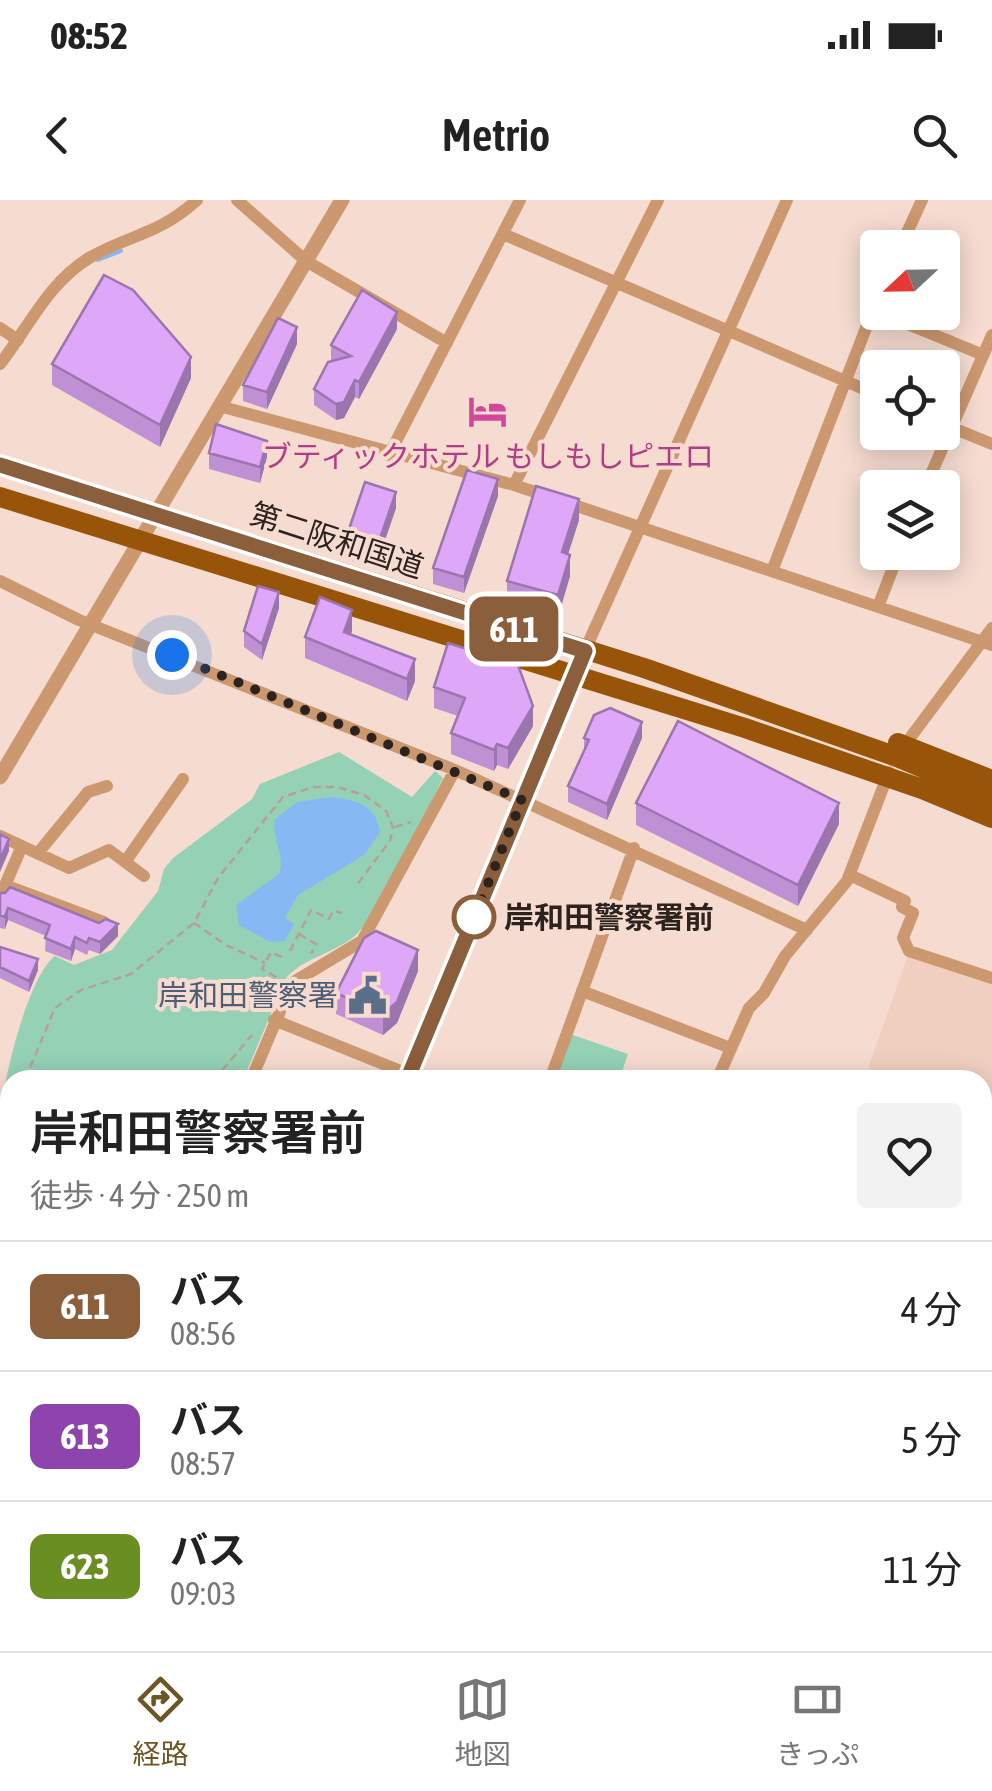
<!DOCTYPE html>
<html lang="ja">
<meta charset="utf-8">
<style>
:root{--surface:#fff;--page:#f2f2f2;--text:#222;--muted:#767676;--line:#e0e0e0;--accent:#6c5625}
body{margin:0;font-family:"Asap Condensed","Noto Sans JP",sans-serif;background:var(--page);color:var(--text);height:100vh;display:flex;flex-direction:column;font-size:38px;white-space:nowrap}
*{box-sizing:border-box;margin:0}
p{font-size:32px;color:var(--muted)}
.icon{flex:none;width:55px;height:55px;fill:none;stroke:currentColor;stroke-width:2;stroke-linecap:round;stroke-linejoin:round}
.map{position:relative;flex:1;overflow:hidden}
.drawer{position:absolute;left:0px;top:870px;width:992px;height:582px;display:flex;flex-direction:column;background:var(--surface);border-radius:30px 30px 0 0;box-shadow:0 5px 25px #0003}
.drawer>*{flex:none}
.badge{padding:0 20px;border-radius:15px;font-size:35px;line-height:65px}
.needle{width:65px;rotate:248deg}
.buttons{position:absolute;left:860px;top:30px;display:grid;gap:20px}
.buttons a{display:grid;place-items:center;width:100px;height:100px;border-radius:10px;background:var(--surface);box-shadow:0 5px 25px #0003;font-size:50px}
.you{position:absolute;width:50px;height:50px;margin:-25px;border:8px solid #fff;border-radius:50%;background:#1a73e8;box-shadow:0 0 0 15px #1a73e833}
.map>.badge{position:absolute;translate:-50% -50%;box-shadow:0 0 0 5px #fff}
.round{display:grid;place-items:center;flex:none;width:105px;height:105px;border-radius:10px;background:var(--page)}
.overview{display:flex;align-items:center;justify-content:space-between;height:170px;padding:0 30px}
h1{font-size:48px;font-weight:600;line-height:75px}
ul{padding:0;list-style:none}
li{display:flex;align-items:center;gap:30px;height:130px;padding:0 30px;border-top:2px solid var(--line)}
li div{flex:1}
li b{display:block;font-size:38px}
li em{font-style:normal}
li .badge{min-width:110px;font-weight:700;text-align:center}
.status{display:flex;justify-content:space-between;align-items:center;height:70px;padding:0 50px;background:var(--surface);direction:ltr}
.status svg{height:28px;fill:currentColor}
header{display:flex;justify-content:space-between;align-items:center;height:130px;padding:0 30px;background:var(--surface);font-size:45px;font-weight:600}
.tab-bar{display:flex;justify-content:space-around;align-items:center;height:140px;border-top:2px solid var(--line);background:var(--surface);font-size:28px;color:var(--muted)}
.tab-bar a{display:grid;justify-items:center;gap:5px}
.tab-bar .current{color:var(--accent)}
.map>svg:first-child{display:block}
.built{fill:#f1cfc0}
.green{fill:#95d2b5}
.water{fill:#86b9f4}
.lines{fill:none;stroke-linecap:round;stroke-linejoin:round}
.stream{stroke:#86b9f4;stroke-width:4}
.path{stroke:#b5a097;stroke-width:2.5;stroke-dasharray:8 5;stroke-linecap:butt}
.minor{stroke:#cc986f;stroke-width:12}
.tertiary{stroke:#cc986f;stroke-width:15}
.trunk{stroke:#985409;stroke-width:20}
.wall{fill:#bf90d4}
.shaded-wall{fill:#9b75ad}
.building{fill:#dea7f7;stroke:#9b75ad;stroke-width:2.5}
.line-casing{stroke:#fff;stroke-width:22}
.line{stroke:#8b5e3c;stroke-width:15}
.walk{stroke:#2c231f;stroke-width:10;stroke-dasharray:0 18}
.stop-dot{fill:#fff;stroke:#8b5e3c;stroke-width:5}
.labels{text-anchor:middle;dominant-baseline:central;stroke-width:8;stroke-linejoin:round;paint-order:stroke}
.hotel-label{font-size:30px;fill:#b23c85;stroke:#f6dbd0}
.street-label{font-size:30px;fill:#2c231f;stroke:#f6dbd0}
.stop-label{font-size:30px;font-weight:bold;fill:#2c231f;stroke:#f6dbd0;text-anchor:start}
.service-label{font-size:30px;fill:#4e5e75;stroke:#f6dbd0;text-anchor:end}
</style>
<div class="status"><b>08:52</b><svg viewBox="0 0 49 12"><path d="M0 12V9h3v3zM5 12V6h3v6zM10 12V3h3v9zM15 12V0h3v12zM26 1h20v11H26zM47 4h2v5h-2z"/></svg></div>
<header><svg class="icon" aria-label="back" viewBox="0 0 24 24"><path d="M15 5l-7 7 7 7"/></svg>Metrio<svg class="icon" aria-label="search" viewBox="0 0 24 24"><circle cx="10" cy="10" r="6"/><path d="M15 15l6 6"/></svg></header>
<div class="map">
<svg width="992" height="1451" viewBox="0 0 992 1451">
<rect width="100%" height="100%" fill="#f6dbd0"/>
<path class="built" d="M 908,755 L 992,784 L 992,1229 L 982,1225 L 982,880 L 864,880 Z"/>
<path class="green" d="M 339,552 L 412,597 L 435,571 L 443,578 C 425,613 382,710 357,734 C 336,753 303,758 286,778 L 243,880 L 10,880 L 10,931 L 0,927 C 0,890 27,777 55,756 L 74,765 L 112,750 L 158,691 L 164,669 L 173,658 L 252,599 L 260,584 Z
M 570,834 L 628,854 L 619,880 L 554,880 Z"/>
<path class="water" d="M 330,597 C 354,600 376,603 380,632 L 364,655 L 298,695 L 285,718 L 294,724 L 285,741 L 270,742 L 239,725 L 236,705 L 279,674 C 286,656 271,639 275,619 L 297,602 Z"/>
<g class="lines">
<path class="stream" d="M 98,60 L 121,51"/>
<path class="path" d="M 395,627 L 411,622
M 194,723 L 226,745 L 265,763
M 299,734 L 316,744 L 311,754
M 290,751 L 311,710 L 329,719 L 333,711 L 342,713
M 276,777 L 262,769 L 271,752 L 286,759
M 31,880 L 29,870 L 55,808 L 81,790 L 131,774 L 194,723 L 218,678 L 283,597 L 313,587 L 337,587 L 364,595 L 386,611 L 393,627 L 390,641 L 356,686
M 214,880 L 252,835
M 1,897 L 10,899
M 239,1451 L 244,1442"/>
<path class="minor" d="M 237,0 L 306,61 L 447,143
M 503,34 L 878,195
M 900,48 L 922,0
M 878,112 L 981,154
M 0,128 L 18,140
M 0,164 C 28,128 49,82 89,58 C 130,34 157,36 197,0
M 219,206 L 514,285 L 992,445
M 943,224 L 992,244
M 389,255 L 520,0
M 514,285 L 658,0
M 925,288 L 992,135
M 772,371 L 878,97
M 0,381 L 79,420 L 455,570 L 807,730
M 878,407 L 899,352
M 573,477 L 787,0
M 901,550 L 992,428
M 0,636 L 69,668 L 109,650 L 144,676
M 38,653 L 88,592 L 107,586
M 125,662 L 183,579
M 850,675 L 905,701 L 902,707 L 913,713 L 903,738 L 909,751 L 992,778
M 5,685 L 104,722
M 0,697 L 22,646
M 582,791 L 728,847
M 274,820 L 423,880
M 251,880 L 292,783 L 362,741 L 455,570
M 550,880 L 634,648
M 717,880 L 749,808 L 764,793 L 785,756 L 847,681 L 889,572
M 0,990 L 10,967
M 0,1104 L 10,1108
M 0,1202 L 10,1181
M 0,1334 L 10,1338
M 982,1369 L 992,1373
M 261,1442 L 280,1451
M 570,1442 L 570,1451
M 742,1442 L 762,1451
M 341,1451 L 344,1442
M 826,1451 L 830,1442"/>
<path class="tertiary" d="M 0,577 L 342,0
M 407,880 L 573,477
M 0,1437 L 22,1451
M 171,1451 L 174,1442"/>
<path class="trunk" d="M 0,265 L 644,468 L 897,557 L 992,597
M 0,297 L 745,528 L 922,589 L 992,618
M 898,543 L 992,580"/>
</g>
<path class="wall" d="M 397,129 L 359,199 L 355,197 L 344,218 L 336,220 L 314,205 L 314,189 L 331,161 L 331,145 Z
M 297,144 L 267,209 L 243,201 L 243,185 Z
M 52,164 L 191,178 L 160,247 L 52,185 Z
M 209,253 L 267,257 L 260,283 L 209,269 Z
M 498,296 L 464,393 L 433,384 L 433,368 Z
M 396,308 L 375,369 L 352,361 L 352,349 L 348,348 L 348,332 Z
M 579,320 L 568,354 L 570,376 L 558,417 L 507,402 L 507,381 Z
M 279,408 L 262,460 L 244,447 L 244,431 Z
M 352,431 L 351,435 L 415,481 L 407,501 L 305,458 L 305,437 Z
M 448,443 L 533,526 L 508,569 L 497,565 L 494,571 L 451,554 L 451,533 L 458,516 L 434,508 L 434,487 Z
M 584,538 L 642,538 L 607,620 L 568,602 L 568,586 L 584,551 Z
M 636,603 L 839,624 L 798,706 L 636,625 Z
M 0,693 L 118,736 L 100,754 L 89,750 L 87,755 L 75,749 L 71,761 L 45,751 L 46,736 L 8,720 L 5,729 L 0,728 Z
M 0,747 L 38,770 L 29,792 L 0,778 Z
M 418,771 L 397,823 L 383,835 L 336,814 L 336,793 Z
M 982,1014 L 992,1018 L 992,1214 L 982,1210 L 982,1100 L 987,1089 L 982,1087 Z
M 982,1285 L 992,1292 L 992,1332 L 982,1325 Z"/>
<path class="shaded-wall" d="M 397,112 L 397,129 L 359,199 L 359,182 Z
M 297,127 L 297,144 L 267,209 L 267,192 Z
M 191,157 L 191,178 L 160,247 L 160,225 Z
M 355,180 L 355,197 L 344,218 L 336,220 L 336,204 Z
M 267,241 L 267,257 L 260,283 L 260,267 Z
M 498,279 L 498,296 L 464,393 L 464,377 Z
M 396,292 L 396,308 L 375,369 L 375,353 Z
M 579,299 L 579,320 L 562,373 L 562,352 Z
M 570,355 L 570,376 L 558,417 L 558,395 Z
M 279,392 L 279,408 L 262,460 L 262,444 Z
M 352,410 L 352,431 L 344,453 L 344,432 Z
M 415,459 L 415,481 L 407,501 L 407,479 Z
M 533,506 L 533,526 L 508,569 L 508,548 Z
M 642,522 L 642,538 L 607,620 L 607,604 Z
M 497,544 L 497,565 L 494,571 L 494,550 Z
M 839,603 L 839,624 L 798,706 L 798,685 Z
M 9,639 L 9,651 L 0,672 L 0,660 Z
M 8,708 L 8,720 L 5,729 L 5,717 Z
M 118,724 L 118,736 L 100,754 L 100,742 Z
M 75,737 L 75,749 L 71,761 L 71,749 Z
M 418,750 L 418,771 L 397,823 L 383,835 L 383,814 Z
M 38,759 L 38,770 L 29,792 L 29,781 Z
M 892,1442 L 901,1442 L 898,1451 L 888,1451 Z"/>
<path class="building" d="M 104,75 L 133,90 L 191,157 L 160,225 L 52,164 Z
M 362,90 L 397,112 L 359,182 L 355,180 L 344,202 L 336,204 L 314,189 L 328,162 L 351,156 L 331,145 Z
M 278,118 L 297,127 L 267,192 L 243,185 Z
M 216,224 L 267,241 L 260,267 L 209,253 Z
M 467,270 L 498,279 L 464,377 L 433,368 Z
M 365,282 L 396,292 L 375,353 L 352,345 L 354,334 L 348,332 Z
M 536,286 L 579,299 L 562,352 L 570,355 L 558,395 L 507,381 Z
M 258,386 L 279,392 L 262,444 L 244,431 Z
M 320,397 L 352,410 L 344,432 L 415,459 L 407,479 L 305,437 Z
M 448,443 L 518,465 L 533,506 L 508,548 L 497,544 L 494,550 L 451,533 L 465,498 L 434,487 Z
M 610,508 L 642,522 L 607,604 L 568,586 L 589,540 L 584,538 L 594,515 Z
M 678,521 L 839,603 L 798,685 L 636,603 Z
M 0,634 L 9,639 L 0,660 Z
M 10,687 L 99,723 L 106,719 L 118,724 L 100,742 L 89,738 L 87,743 L 75,737 L 71,749 L 45,738 L 50,725 L 8,708 L 5,717 L 0,715 L 0,693 L 5,693 Z
M 376,731 L 418,750 L 397,802 L 383,814 L 336,793 L 364,738 Z
M 0,747 L 38,759 L 29,781 L 0,767 Z
M 982,1014 L 992,1018 L 992,1163 L 990,1167 L 992,1168 L 992,1197 L 982,1194 L 982,1100 L 992,1074 L 982,1071 Z
M 982,1285 L 992,1292 L 992,1321 L 982,1314 Z
M 982,1378 L 992,1383 L 992,1451 L 925,1451 L 928,1442 L 982,1442 Z
M 0,1438 L 17,1451 L 0,1451 Z
M 842,1442 L 892,1442 L 888,1451 L 853,1451 L 841,1446 Z"/>
<g class="lines">
<defs>
<path id="line" d="M 0,265 L 585,451 L 407,880"/>
</defs>
<use href="#line" class="line-casing"/>
<use href="#line" class="line"/>
<path class="walk" d="M 172,455 L 522,600 L 470,728 L 474,717"/>
</g>
<defs>
<symbol id="hotel-bare" viewBox="-9 -9 18 18"><path d="M-6-4.5h1.5V1H6V5H4.5V3h-9V5H-6ZM-4 0a1.8 1.8 0 1 1 3.6 0ZM.5 0V-2.5h3Q6-2.5 6 0Z" fill="#d1479c" stroke="#f6dbd0" stroke-width="2.5" paint-order="stroke"/></symbol>
<symbol id="civic-bare" viewBox="-9 -9 18 18"><path d="M-.6-6.5H3V-4.5H.6V-3L4-1V1h2V6H-6V1h2V-1L-.6-3ZM-1.2 2.5V6h2.4V2.5Z" fill="#5c6f8a" stroke="#f6dbd0" stroke-width="2.5" paint-order="stroke"/></symbol>
</defs>
<g fill-rule="evenodd">
<use href="#hotel-bare" x="460" y="184" width="55" height="55"/>
<use href="#civic-bare" x="340" y="768" width="55" height="55"/>
</g>
<circle class="stop-dot" cx="474" cy="717" r="20"/>
<g class="labels">
<g class="hotel-label">
<text x="488" y="256">ブティックホテル もしもしピエロ</text>
</g>
<g class="street-label">
<text transform="translate(337 340) rotate(18)">第二阪和国道</text>
</g>
<g class="stop-label">
<text x="504" y="717">岸和田警察署前</text>
</g>
<g class="service-label">
<text x="338" y="795">岸和田警察署</text>
</g>
</g>
</svg>
<div class="buttons">
<a><svg class="needle" viewBox="-14 -14 28 28"><path d="M0-13l5 13h-10z" fill="#e53935"/><path d="M0 13l5-13h-10z" fill="#767676"/></svg></a>
<a><svg class="icon" aria-label="locate" viewBox="0 0 24 24"><circle cx="12" cy="12" r="6"/><path d="M12 2v4M12 18v4M2 12h4M18 12h4"/></svg></a>
<a><svg class="icon" aria-label="layers" viewBox="0 0 24 24"><path d="M12 4l9 5-9 5-9-5zM3 14l9 5 9-5"/></svg></a>
</div>
<div class="you" style="left:172px;top:455px"></div>
<b class="badge" style="left:514px;top:429px;background:#8b5e3c;color:#fff">611</b>
<section class="drawer">
<div class="overview"><div><h1>岸和田警察署前</h1><p>徒歩 · 4 分 · 250 m</p></div><a class="round"><svg class="icon" aria-label="heart" viewBox="0 0 24 24"><path d="M12 20l-8-8c-3-5 5-10 8-4 3-6 11-1 8 4z"/></svg></a></div>
<ul>
<li><span class="badge" style="background:#8b5e3c;color:#fff">611</span><div><b>バス</b><p>08:56</p></div><em>4 分</em></li>
<li><span class="badge" style="background:#8e44ad;color:#fff">613</span><div><b>バス</b><p>08:57</p></div><em>5 分</em></li>
<li><span class="badge" style="background:#6b8e23;color:#fff">623</span><div><b>バス</b><p>09:03</p></div><em>11 分</em></li>
</ul>
</section>
</div>
<nav class="tab-bar">
<a class="current"><svg class="icon" aria-label="directions" viewBox="0 0 24 24"><path d="M12 3l9 9-9 9-9-9zM9 14v-3h6M13 9l2 2-2 2"/></svg>経路</a>
<a><svg class="icon" aria-label="map" viewBox="0 0 24 24"><path d="M3 6l6-2 6 2 6-2v14l-6 2-6-2-6 2zM9 4v14M15 6v14"/></svg>地図</a>
<a><svg class="icon" aria-label="tickets" viewBox="0 0 24 24"><path d="M3 7h18v10H3zM15 7v10"/></svg>きっぷ</a>
</nav>
